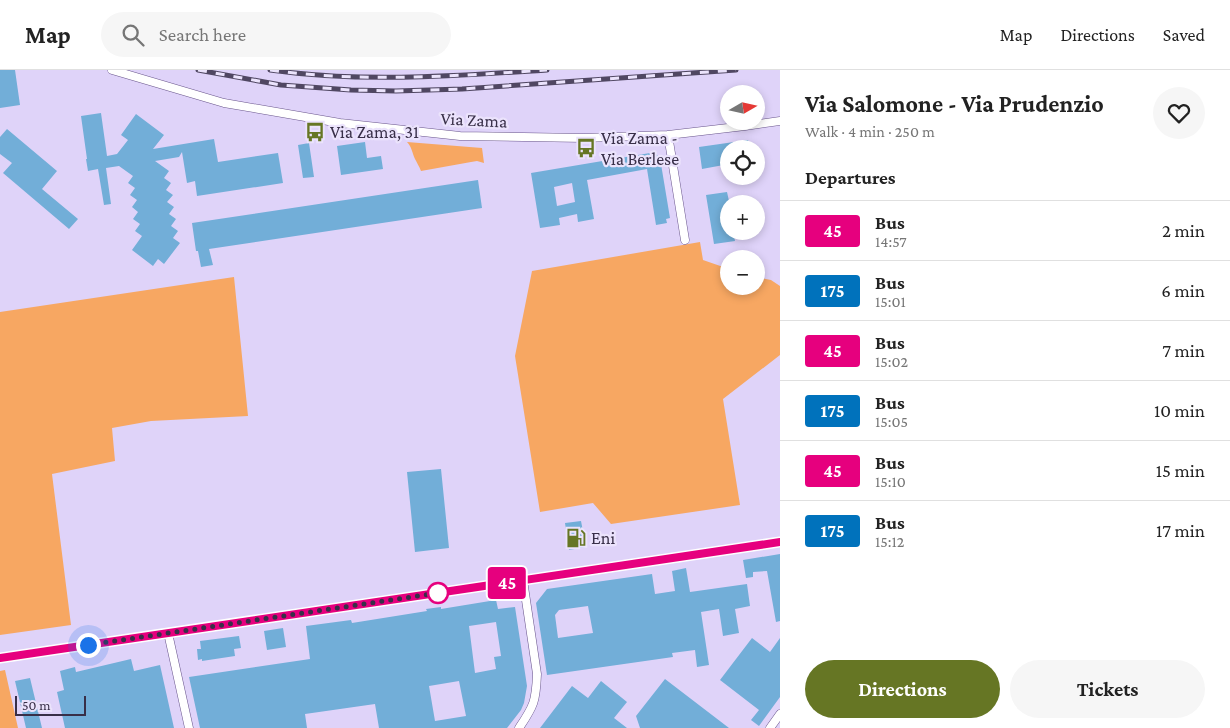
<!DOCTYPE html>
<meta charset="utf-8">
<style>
:root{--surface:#fff;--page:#f6f6f6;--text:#222;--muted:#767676;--line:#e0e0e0;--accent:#667624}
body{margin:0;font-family:"Crimson Pro",serif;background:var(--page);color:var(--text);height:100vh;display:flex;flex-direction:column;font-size:19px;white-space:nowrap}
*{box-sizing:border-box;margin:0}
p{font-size:16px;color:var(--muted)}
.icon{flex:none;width:28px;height:28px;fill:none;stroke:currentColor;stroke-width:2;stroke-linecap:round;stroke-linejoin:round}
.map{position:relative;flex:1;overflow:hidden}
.details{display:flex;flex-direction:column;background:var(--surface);width:450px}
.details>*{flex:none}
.badge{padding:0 10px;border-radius:4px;font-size:18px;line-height:32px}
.needle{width:32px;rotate:81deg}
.buttons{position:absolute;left:720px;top:15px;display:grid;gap:10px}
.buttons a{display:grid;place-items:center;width:45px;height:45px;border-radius:50%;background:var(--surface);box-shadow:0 2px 8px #0003;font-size:25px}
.scale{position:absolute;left:15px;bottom:12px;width:71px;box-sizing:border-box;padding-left:5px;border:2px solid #382f48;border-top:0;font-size:14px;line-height:18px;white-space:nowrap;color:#382f48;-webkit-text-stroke:4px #ebe3fc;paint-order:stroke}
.you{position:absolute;width:25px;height:25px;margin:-12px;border:4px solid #fff;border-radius:50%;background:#1a73e8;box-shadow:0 0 0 8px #1a73e833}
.map>.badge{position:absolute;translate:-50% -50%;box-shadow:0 0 0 2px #fff}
h2{padding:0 25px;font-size:19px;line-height:45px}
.round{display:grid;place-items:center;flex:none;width:52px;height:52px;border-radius:26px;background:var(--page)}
.headline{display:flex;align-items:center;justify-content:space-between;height:85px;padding:0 25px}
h1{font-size:24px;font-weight:700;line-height:38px}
.primary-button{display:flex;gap:10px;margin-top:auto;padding:10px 25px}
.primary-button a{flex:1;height:58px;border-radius:30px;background:var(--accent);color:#fff;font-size:20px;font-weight:700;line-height:58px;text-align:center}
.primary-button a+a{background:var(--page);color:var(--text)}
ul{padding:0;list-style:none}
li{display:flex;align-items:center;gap:15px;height:60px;padding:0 25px;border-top:1px solid var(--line)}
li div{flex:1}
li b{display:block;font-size:19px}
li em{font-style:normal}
li .badge{min-width:55px;font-weight:700;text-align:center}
header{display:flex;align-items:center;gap:30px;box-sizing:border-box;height:70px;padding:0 25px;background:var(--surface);border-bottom:1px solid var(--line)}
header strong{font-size:24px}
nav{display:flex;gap:28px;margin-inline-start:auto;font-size:18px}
.search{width:350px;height:45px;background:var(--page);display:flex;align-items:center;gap:12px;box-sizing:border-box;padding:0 18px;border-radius:28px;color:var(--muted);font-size:19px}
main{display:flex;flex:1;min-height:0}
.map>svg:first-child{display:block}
.green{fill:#f7a762}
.building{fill:#72aed8;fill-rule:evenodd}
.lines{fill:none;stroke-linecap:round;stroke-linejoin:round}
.minor-casing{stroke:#69558c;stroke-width:9}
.minor{stroke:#fff;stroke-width:8}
.rail-casing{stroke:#504762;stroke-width:5}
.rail{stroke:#ebe3fc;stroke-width:3;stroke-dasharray:9;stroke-linecap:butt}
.line-casing{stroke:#fff;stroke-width:11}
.line{stroke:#e6007e;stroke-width:8}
.walk{stroke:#382f48;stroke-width:5;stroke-dasharray:0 9}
.stop-dot{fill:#fff;stroke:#e6007e;stroke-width:2.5}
.labels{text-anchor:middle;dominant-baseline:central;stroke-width:4.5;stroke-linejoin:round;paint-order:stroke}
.street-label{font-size:18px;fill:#382f48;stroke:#ebe3fc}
.poi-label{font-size:18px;fill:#382f48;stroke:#ebe3fc;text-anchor:start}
</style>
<header>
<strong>Map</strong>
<div class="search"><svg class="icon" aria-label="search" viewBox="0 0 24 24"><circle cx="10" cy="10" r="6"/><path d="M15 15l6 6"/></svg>Search here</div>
<nav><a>Map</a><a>Directions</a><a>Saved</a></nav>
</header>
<main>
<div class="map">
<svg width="780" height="658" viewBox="0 0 780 658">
<rect width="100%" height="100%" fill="#dfd3f9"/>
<path class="green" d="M 407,72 L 482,78 L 484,93 L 477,91 L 471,92 L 421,101 C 419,96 417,93 415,89 C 412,83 412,77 407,72 Z
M 700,172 L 703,190 L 729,199 L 729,216 L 756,216 L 756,207 L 771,210 L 780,216 L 780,285 L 723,329 L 740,435 L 611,454 L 593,433 L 540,442 L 515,286 L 532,201 Z
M 234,207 L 248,346 L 151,351 L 112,358 L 115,391 L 52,404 L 71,555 L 0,565 L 0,242 Z
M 5,600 L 18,658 L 0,658 L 0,601 Z"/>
<path class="building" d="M 0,0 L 15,0 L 20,35 L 0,38 Z
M 101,43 L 107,86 L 117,84 L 128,70 L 121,65 L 136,44 L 164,65 L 153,79 L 214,69 L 218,92 L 278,83 L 283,113 L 197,126 L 195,111 L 187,113 L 182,82 L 179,87 L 155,91 L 169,101 L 164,108 L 171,113 L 166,120 L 173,125 L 167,132 L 174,137 L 169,144 L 176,149 L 171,156 L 178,161 L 173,168 L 180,173 L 164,194 L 158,189 L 153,196 L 132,180 L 142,166 L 135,161 L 140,154 L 133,149 L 138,142 L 132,137 L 137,130 L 130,125 L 135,118 L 128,113 L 133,106 L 119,96 L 106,98 L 111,134 L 104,135 L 98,99 L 88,101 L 86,89 L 87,89 L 81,46 Z
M 7,59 L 57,101 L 42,119 L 78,149 L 69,159 L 3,103 L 12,93 L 0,84 L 0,67 Z
M 748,70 L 750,79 L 729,79 L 729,94 L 702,99 L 699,77 Z
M 365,72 L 367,88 L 381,86 L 383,99 L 341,105 L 337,76 Z
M 309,73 L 314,107 L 303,108 L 298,75 Z
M 650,83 L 656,84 L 660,88 L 670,148 L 666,149 L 667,153 L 656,155 L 647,99 L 587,110 L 594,149 L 578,152 L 577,144 L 559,148 L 560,155 L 540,158 L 531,103 ZM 572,113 L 575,132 L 557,136 L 554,117 Z
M 478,110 L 482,138 L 209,179 L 213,195 L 201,197 L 198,181 L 196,181 L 192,153 Z
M 727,122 L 729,131 L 729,161 L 733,161 L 735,171 L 714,174 L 706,125 Z
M 441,399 L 449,478 L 415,482 L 407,402 Z
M 581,451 L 586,477 L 569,480 L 565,453 Z
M 780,484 L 780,551 L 776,552 L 767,501 L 753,502 L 753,507 L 746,508 L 743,490 Z
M 686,498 L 690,522 L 747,514 L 750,536 L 735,539 L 739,563 L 723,566 L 719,539 L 701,542 L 709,595 L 697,597 L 695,580 L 672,583 L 673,587 L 547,605 L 536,533 L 547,519 L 652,504 L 655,524 L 675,521 L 672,501 ZM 588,536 L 593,563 L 558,568 L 555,545 L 559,540 Z
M 496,530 L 498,539 L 515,537 L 527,616 L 524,633 L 521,640 L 507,658 L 379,658 L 375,634 L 305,644 L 307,658 L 200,658 L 189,607 L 310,589 L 306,556 L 351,550 L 352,553 L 427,541 L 426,539 L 441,537 L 441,539 ZM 496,552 L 501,586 L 494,587 L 496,599 L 475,603 L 469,556 ZM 459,611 L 466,646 L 435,651 L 429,616 Z
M 283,558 L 286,577 L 267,580 L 264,561 Z
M 239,566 L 241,578 L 234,579 L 235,586 L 202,591 L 202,589 L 198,590 L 197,579 L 201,579 L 200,571 Z
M 752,568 L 770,582 L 780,568 L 780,627 L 759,656 L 751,650 L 759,640 L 720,610 Z
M 131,589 L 134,601 L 160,595 L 174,658 L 65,658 L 57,622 L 64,620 L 60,601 L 75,597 L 76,602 Z
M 30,608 L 42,658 L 26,658 L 15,611 Z
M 665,609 L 729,658 L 640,658 L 636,646 Z
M 601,611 L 627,632 L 614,648 L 627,658 L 540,658 L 572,616 L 588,628 Z"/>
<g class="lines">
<defs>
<path id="minor" d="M 112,0 L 224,33 L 340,53 L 460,66 L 584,68 L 668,65 L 745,56 L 780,51
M 668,65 L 685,170
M 168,563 L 189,658
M 0,588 L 780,472
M 519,658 C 534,636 536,631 537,604 L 523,510
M 770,658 L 780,644"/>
</defs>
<use href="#minor" class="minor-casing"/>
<use href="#minor" class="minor"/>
<defs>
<path id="rail" d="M 198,0 L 281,15 L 351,20 L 396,21 L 462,19 L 736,0
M 270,0 C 363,13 454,6 547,0"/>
</defs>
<use href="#rail" class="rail-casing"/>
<use href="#rail" class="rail"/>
</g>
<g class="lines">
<defs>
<path id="line" d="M 0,588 L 780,472"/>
</defs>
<use href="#line" class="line-casing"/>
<use href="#line" class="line"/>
<path class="walk" d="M 88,575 L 438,523"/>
</g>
<defs>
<symbol id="bus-bare" viewBox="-9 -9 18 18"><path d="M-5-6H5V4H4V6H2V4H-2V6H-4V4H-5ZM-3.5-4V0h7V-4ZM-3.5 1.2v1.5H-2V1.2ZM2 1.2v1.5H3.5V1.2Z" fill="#667624" stroke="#ebe3fc" stroke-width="2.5" paint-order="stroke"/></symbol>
<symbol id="fuel-bare" viewBox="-9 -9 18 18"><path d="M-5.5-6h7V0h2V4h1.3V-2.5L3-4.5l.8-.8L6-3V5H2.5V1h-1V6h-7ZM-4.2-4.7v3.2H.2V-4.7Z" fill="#667624" stroke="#ebe3fc" stroke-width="2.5" paint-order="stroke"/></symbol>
</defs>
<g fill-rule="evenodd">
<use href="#bus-bare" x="301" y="48" width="28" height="28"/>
<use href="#bus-bare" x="572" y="64" width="28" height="28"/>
<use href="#fuel-bare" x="562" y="454" width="28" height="28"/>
</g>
<circle class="stop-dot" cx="438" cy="523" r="10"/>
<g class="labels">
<g class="street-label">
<text transform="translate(474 50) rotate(3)">Via Zama</text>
</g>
<g class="poi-label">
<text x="330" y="62">Via Zama, 31</text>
<text x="601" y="68">Via Zama -<tspan x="601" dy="21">Via Berlese</tspan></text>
<text x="591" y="468">Eni</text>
</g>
</g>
</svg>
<div class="buttons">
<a><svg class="needle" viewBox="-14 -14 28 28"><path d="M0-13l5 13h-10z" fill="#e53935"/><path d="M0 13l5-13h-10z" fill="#767676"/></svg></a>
<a><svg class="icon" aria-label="locate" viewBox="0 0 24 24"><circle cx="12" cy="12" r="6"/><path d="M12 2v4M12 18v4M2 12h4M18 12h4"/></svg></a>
<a>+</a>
<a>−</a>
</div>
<div class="scale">50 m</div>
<div class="you" style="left:88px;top:575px"></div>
<b class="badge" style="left:507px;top:513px;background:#e6007e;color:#fff">45</b>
</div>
<section class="details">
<div class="headline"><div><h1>Via Salomone - Via Prudenzio</h1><p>Walk · 4 min · 250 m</p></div><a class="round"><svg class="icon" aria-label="heart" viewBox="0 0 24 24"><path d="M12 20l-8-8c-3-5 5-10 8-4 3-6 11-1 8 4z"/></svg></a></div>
<h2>Departures</h2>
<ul>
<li><span class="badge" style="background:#e6007e;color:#fff">45</span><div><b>Bus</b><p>14:57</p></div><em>2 min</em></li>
<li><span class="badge" style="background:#0072bc;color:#fff">175</span><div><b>Bus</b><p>15:01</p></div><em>6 min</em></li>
<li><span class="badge" style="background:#e6007e;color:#fff">45</span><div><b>Bus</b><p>15:02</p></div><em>7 min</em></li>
<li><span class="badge" style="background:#0072bc;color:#fff">175</span><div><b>Bus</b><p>15:05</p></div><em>10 min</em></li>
<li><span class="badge" style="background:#e6007e;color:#fff">45</span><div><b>Bus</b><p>15:10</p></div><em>15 min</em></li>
<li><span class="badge" style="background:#0072bc;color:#fff">175</span><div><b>Bus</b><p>15:12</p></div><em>17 min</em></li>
</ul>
<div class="primary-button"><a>Directions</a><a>Tickets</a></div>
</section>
</main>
